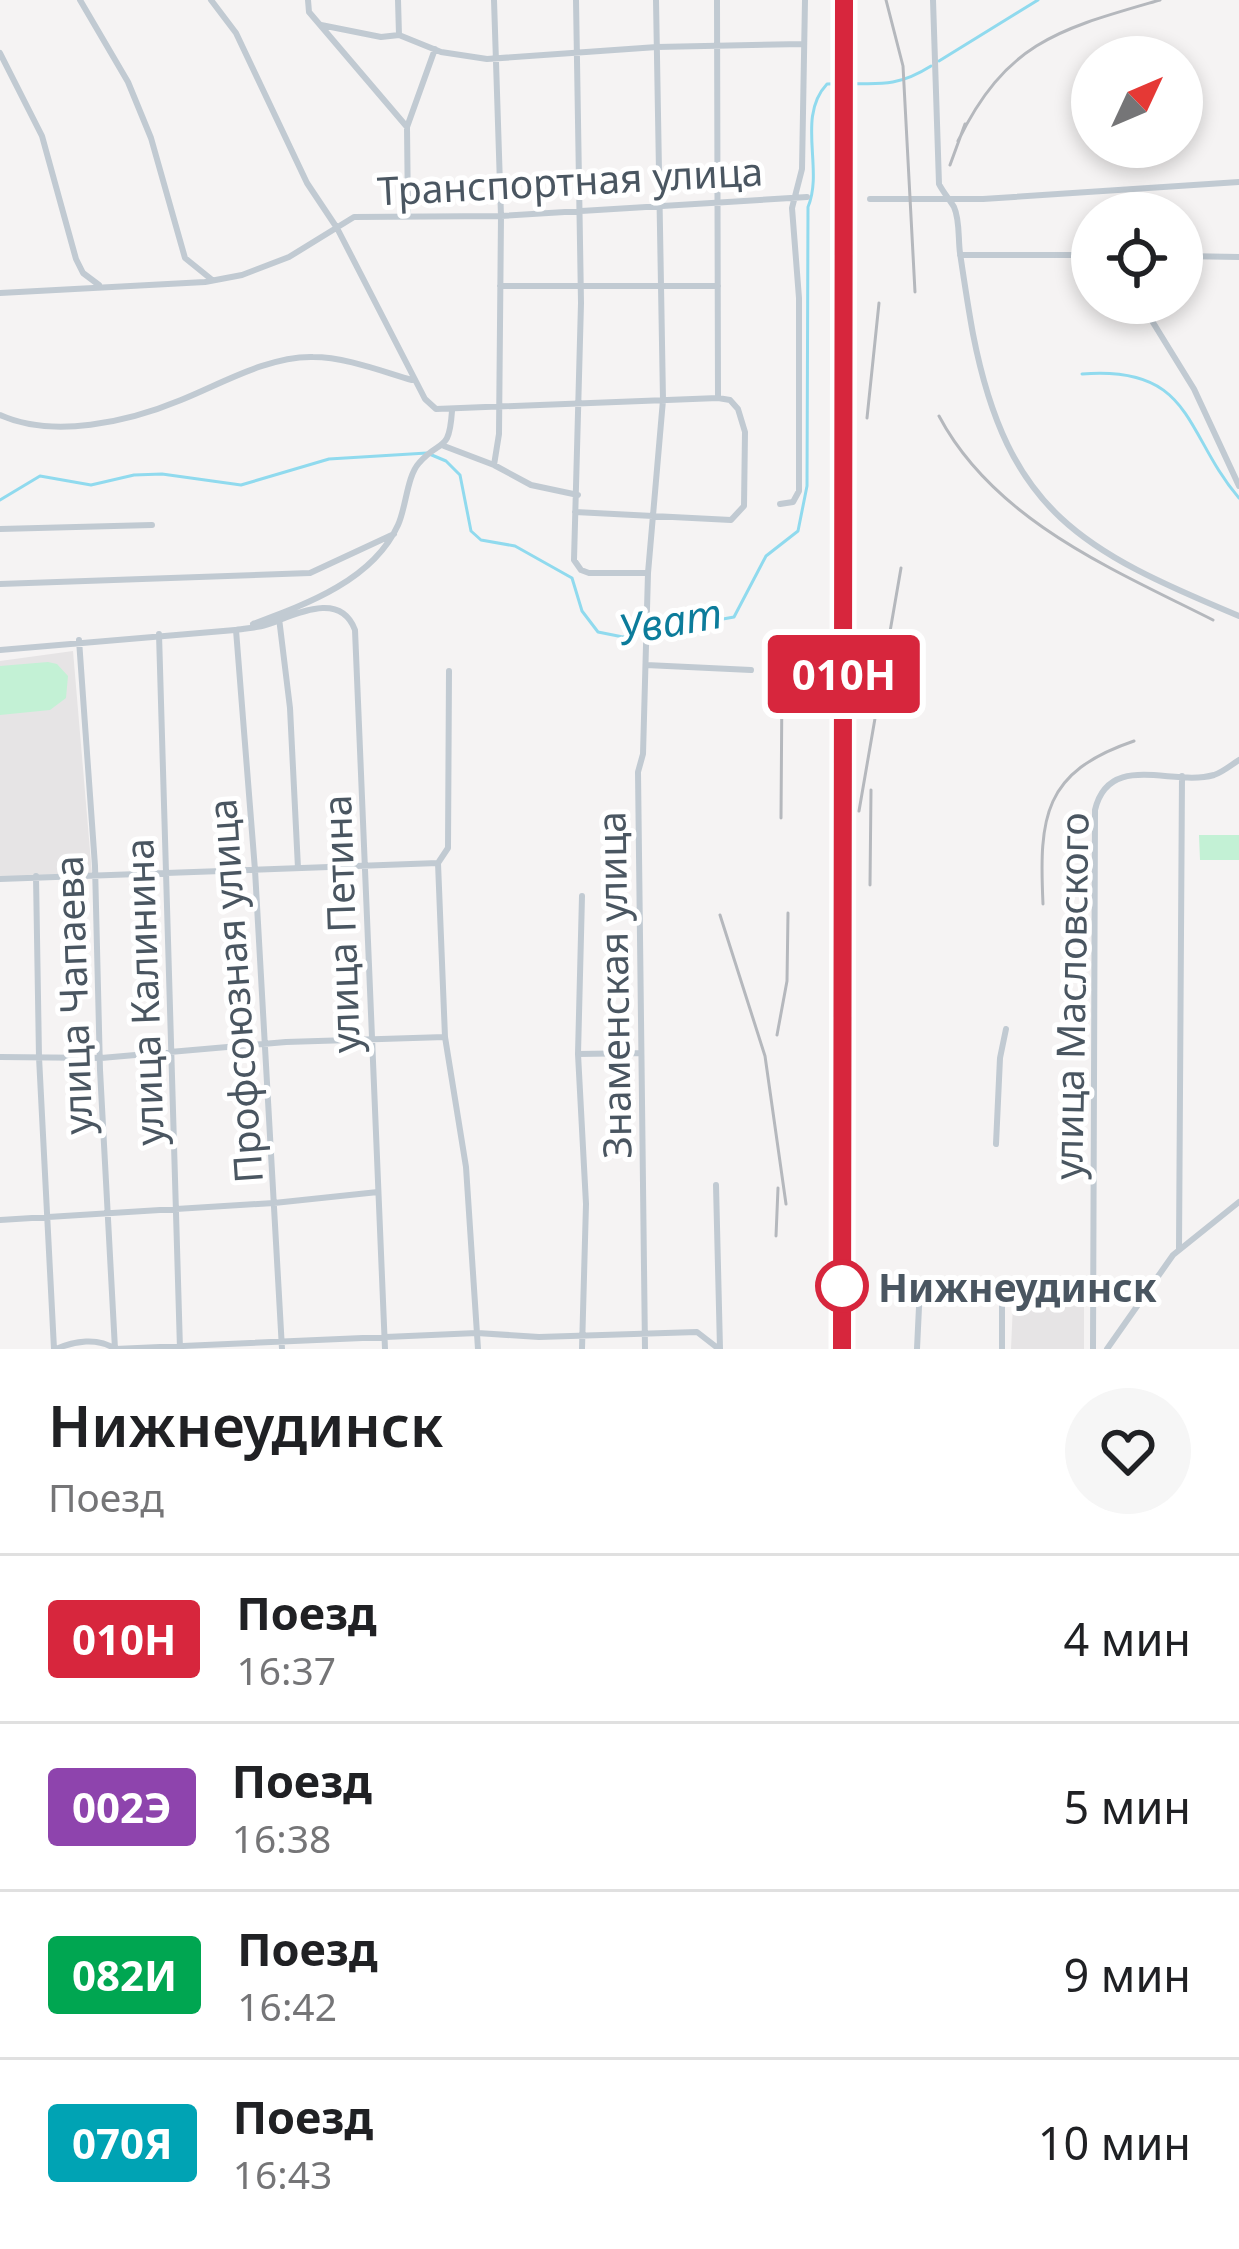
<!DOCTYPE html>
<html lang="ru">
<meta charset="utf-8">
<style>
:root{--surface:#fff;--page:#f6f6f6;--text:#202124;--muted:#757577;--line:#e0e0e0}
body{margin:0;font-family:"Noto Sans",sans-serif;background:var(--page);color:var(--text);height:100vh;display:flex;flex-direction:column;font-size:45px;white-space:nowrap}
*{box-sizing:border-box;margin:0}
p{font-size:39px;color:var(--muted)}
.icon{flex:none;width:66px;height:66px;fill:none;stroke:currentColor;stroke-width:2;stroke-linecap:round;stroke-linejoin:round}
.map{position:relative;height:1349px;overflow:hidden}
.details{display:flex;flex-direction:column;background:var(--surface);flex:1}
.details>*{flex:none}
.badge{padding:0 24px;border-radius:9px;font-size:42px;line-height:78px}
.needle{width:78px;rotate:46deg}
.tools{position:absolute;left:1071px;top:36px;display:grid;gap:24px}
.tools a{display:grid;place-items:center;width:132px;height:132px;border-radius:50%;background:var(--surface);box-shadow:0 6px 18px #0003;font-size:60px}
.map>.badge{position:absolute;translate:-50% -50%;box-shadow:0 0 0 6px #fff}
.round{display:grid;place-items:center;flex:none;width:126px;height:126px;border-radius:63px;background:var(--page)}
.summary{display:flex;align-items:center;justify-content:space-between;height:204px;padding:0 48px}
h1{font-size:57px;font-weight:600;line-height:90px}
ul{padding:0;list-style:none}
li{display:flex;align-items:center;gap:36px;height:168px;padding:0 48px;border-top:3px solid var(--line)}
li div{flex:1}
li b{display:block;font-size:45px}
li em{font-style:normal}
li .badge{min-width:132px;font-weight:700;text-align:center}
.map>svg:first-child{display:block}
.education{fill:#e6e4e5}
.green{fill:#c3f1d5}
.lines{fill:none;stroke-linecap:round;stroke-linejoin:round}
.stream{stroke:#90daee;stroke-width:3}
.minor{stroke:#c1cad2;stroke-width:6}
.rail{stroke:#b5b8bd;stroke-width:3}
.line-casing{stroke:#fff;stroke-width:27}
.line{stroke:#d7263d;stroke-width:18}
.stop-dot{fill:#fff;stroke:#d7263d;stroke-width:6}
.labels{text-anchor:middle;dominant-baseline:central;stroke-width:10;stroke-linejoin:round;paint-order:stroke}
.street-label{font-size:39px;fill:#4a5661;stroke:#fff}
.stop-label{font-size:39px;font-weight:bold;fill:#4a5661;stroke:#fff;text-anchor:start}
.water-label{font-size:42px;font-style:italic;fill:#0c7c9b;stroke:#fff}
</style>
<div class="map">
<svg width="1239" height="1349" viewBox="0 0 1239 1349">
<rect width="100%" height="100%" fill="#f5f3f3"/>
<path class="education" d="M 73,651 L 92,874 L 0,878 L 0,661 Z
M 1013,1304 L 1084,1305 L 1084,1349 L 1011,1349 Z"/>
<path class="green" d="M 48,662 L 57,664 L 68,676 L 66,698 L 50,710 L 0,715 L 0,666 Z
M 1199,835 L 1239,835 L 1239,860 L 1200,860 Z"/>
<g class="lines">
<path class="stream" d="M 939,61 L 1038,0
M 1082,374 C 1194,365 1184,434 1239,498
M 0,500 L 40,476 L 91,485 L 134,475 L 162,474 L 241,485 L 329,459 L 427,453 L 446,461 L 460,475 L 471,531 L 481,540 L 515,546 L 572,578 L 582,611 L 598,632 L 623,637 L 734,617 L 766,556 L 798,531 L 807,486 L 808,207 C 824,169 796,117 827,84 C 870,81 890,92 931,66"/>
<path class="minor" d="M 80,0 L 128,82 L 151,138 L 185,258 L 211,279
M 211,0 L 236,33 L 307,183 L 337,228 L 425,399 L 436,409 L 718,398
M 308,0 L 309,12 L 407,127
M 398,0 L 399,35
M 576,0 L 581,303 L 574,560 L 581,570 L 589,573 L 648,573
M 933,0 L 939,184 C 943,192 950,200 954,207 C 960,220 958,239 960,253 C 964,280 968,307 973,334 C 1008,513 1083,551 1239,616
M 321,25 L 381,37 L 399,35 L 441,52 L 487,59 L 657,47 L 803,44
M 0,53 L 42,136 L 76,259 L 83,273 L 99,285
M 870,199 L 983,199 L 1239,182
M 408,216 L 407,127 L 435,49
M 960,255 L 1092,255
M 1182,256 L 1239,257
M 500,286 L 718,286
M 0,293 L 205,282 L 242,275 L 289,257 L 354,217 L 501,216 L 807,197
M 1141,303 L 1194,389 L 1239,486
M 0,415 C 53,439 128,422 181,400 C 221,384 268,356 313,357 C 345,357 381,371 412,380
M 444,446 L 494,465 L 531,485 L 578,495
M 494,465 L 499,434 L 501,216 L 494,0
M 780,504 L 793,502 L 799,491 L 799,298 L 792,208 L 802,169 L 805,0
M 575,512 L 731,520 L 744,506 L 745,432 L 738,409 L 730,400 L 718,398 L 717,0
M 0,529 L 152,525
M 0,584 L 310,573 L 394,534
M 279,618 L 290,708 L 298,868
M 253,624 C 307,604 373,580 398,525 C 406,508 407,476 419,463 C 441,438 449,454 452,411
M 236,630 C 246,628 257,628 266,625 C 295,615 340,590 355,630 L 385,1349
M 236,630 L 255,870 L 282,1349
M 159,634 L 180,1349
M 79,640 L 95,866 L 100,1070 L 115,1349
M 0,650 L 235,630
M 646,665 L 751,670
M 438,863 L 445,1037 L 466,1167 L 478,1349
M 438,863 L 448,848 L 449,671
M 36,876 L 39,1057 L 54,1349
M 0,879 L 438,863
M 582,896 L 578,1054 L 586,1204 L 582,1349
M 579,1054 L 641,1053
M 0,1057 L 101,1058 L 286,1042 L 445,1037
M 996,1144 L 1000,1058 L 1006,1029
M 716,1185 L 720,1349
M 0,1220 L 274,1203 L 378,1192
M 1179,1249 L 1182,776
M 921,1296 L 1091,1298
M 1002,1296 L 1002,1349
M 56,1349 C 74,1341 98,1337 115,1349 L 477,1333 L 539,1337 L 697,1332 L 719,1349
M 645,1349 L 638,772 L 643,754 L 648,573 L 663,400 L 656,0
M 917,1349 L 920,1286 L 1092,1288
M 1093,1349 L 1095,810 C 1109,751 1173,787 1214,775 C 1223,772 1231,765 1239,760
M 1107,1349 L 1173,1255 L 1239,1202"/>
<path class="rail" d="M 886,0 L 903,66 L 915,292
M 958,141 C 1007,41 1060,29 1160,0
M 950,165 L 965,124
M 939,416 C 994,520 1112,569 1213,620
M 867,418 L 879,303
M 864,711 L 867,639
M 859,811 L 901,568
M 781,818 L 782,680
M 870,885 L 871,790
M 1043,904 C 1039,817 1043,772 1134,741
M 720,915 L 765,1056 L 786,1204
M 777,1035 L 787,981 L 788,913
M 776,1236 L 778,1188
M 842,1349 L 844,0"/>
</g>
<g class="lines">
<defs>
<path id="line" d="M 842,1349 L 844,0"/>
</defs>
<use href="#line" class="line-casing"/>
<use href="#line" class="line"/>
</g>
<circle class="stop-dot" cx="842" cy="1286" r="24"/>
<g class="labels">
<g class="street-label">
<text transform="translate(570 180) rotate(-3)">Транспортная улица</text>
<text transform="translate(340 924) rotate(-92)">улица Петина</text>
<text transform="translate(613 985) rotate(-91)">Знаменская улица</text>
<text transform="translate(234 991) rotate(-94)">Профсоюзная улица</text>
<text transform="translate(143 992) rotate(-92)">улица Калинина</text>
<text transform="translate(72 995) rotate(-92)">улица Чапаева</text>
<text transform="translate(1070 996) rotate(-89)">улица Масловского</text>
</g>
<g class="stop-label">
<text x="878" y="1286">Нижнеудинск</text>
</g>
<g class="water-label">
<text transform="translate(670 620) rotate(-10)">Уват</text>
</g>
</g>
</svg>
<div class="tools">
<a><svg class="needle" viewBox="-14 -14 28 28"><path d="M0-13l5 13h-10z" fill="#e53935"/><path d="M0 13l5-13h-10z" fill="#757577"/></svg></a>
<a><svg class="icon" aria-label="locate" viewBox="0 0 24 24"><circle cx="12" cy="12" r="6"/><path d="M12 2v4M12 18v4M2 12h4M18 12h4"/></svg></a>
</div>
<b class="badge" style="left:844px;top:674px;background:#d7263d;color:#fff">010Н</b>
</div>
<section class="details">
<div class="summary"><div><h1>Нижнеудинск</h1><p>Поезд</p></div><a class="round"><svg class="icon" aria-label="heart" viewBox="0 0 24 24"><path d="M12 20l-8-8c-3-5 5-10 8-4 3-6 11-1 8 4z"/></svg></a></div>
<ul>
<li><span class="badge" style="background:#d7263d;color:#fff">010Н</span><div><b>Поезд</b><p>16:37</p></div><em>4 мин</em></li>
<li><span class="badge" style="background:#8e44ad;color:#fff">002Э</span><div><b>Поезд</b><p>16:38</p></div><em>5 мин</em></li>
<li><span class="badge" style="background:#00a651;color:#fff">082И</span><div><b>Поезд</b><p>16:42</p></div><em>9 мин</em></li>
<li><span class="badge" style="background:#00a3b4;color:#fff">070Я</span><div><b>Поезд</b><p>16:43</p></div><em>10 мин</em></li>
</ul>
</section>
